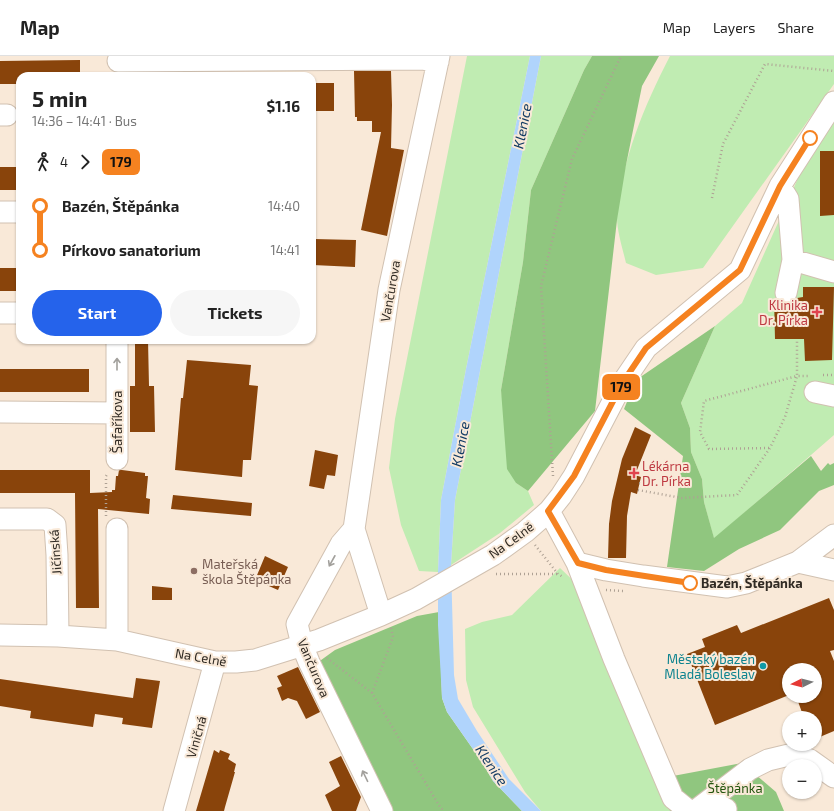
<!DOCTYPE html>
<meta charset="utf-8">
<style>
:root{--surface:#fff;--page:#f6f6f6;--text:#222;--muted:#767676;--line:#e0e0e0;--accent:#2563eb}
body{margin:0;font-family:"Exo 2",sans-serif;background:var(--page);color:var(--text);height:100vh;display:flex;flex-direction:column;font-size:15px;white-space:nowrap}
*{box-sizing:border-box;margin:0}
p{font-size:13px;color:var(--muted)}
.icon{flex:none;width:22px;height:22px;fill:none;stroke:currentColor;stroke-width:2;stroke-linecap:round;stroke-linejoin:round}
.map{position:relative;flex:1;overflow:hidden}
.details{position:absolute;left:16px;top:16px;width:300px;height:272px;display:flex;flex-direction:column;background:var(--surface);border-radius:12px;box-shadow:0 1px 3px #0004}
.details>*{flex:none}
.badge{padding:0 8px;border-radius:6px;font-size:14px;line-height:26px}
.needle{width:26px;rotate:264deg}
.buttons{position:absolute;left:782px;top:607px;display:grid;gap:8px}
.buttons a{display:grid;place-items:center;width:40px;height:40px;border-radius:50%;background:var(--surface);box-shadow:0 1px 3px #0004;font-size:20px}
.map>.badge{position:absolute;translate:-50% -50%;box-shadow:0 0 0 2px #fff}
.legs{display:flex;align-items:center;gap:6px;height:44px;padding:0 16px;font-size:13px}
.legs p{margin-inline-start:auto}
.overview{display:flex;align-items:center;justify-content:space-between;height:68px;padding:0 16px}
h1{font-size:22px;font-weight:700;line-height:30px}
.primary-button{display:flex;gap:8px;margin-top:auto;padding:8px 16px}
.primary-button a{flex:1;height:46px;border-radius:24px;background:var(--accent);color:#fff;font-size:16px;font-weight:700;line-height:46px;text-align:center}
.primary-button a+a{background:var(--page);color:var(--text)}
ul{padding:0 16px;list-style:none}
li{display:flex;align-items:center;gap:14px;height:44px;font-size:15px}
li i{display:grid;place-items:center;width:6px;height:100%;margin:0 5px;background:currentColor}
li i::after{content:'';width:10px;height:10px;margin:-5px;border:3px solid;border-radius:50%;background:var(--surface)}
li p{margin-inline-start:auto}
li:first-child i{background:linear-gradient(#0000 50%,currentColor 0)}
li:last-child i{background:linear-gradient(currentColor 50%,#0000 0)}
header{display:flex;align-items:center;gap:24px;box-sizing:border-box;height:56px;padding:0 20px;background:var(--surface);border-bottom:1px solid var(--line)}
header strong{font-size:19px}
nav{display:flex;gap:22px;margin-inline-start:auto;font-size:14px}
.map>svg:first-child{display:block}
.green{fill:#c0ecb2}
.forest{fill:#90c67f}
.water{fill:#b0d4fc}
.building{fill:#89440b}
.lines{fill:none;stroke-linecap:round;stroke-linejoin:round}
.minor-casing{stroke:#d1c1b1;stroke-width:23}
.path{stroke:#aea194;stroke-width:2.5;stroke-dasharray:1 3;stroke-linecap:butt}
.minor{stroke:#fff;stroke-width:21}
.oneway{stroke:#a2a09c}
.line-1-casing{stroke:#fff;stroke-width:9}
.line-1{stroke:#f58220;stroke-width:6}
.stop-1-dot{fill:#fff;stroke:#f58220;stroke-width:2}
.health-dot{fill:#e0444e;stroke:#f9e9d8;stroke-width:1.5}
.education-dot{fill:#8d6e63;stroke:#f9e9d8;stroke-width:1.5}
.culture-dot{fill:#0f9aa8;stroke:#f9e9d8;stroke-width:1.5}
.labels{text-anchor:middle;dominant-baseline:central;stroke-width:4;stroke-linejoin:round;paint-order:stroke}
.street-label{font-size:13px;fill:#312b24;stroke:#f9e9d8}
.health-label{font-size:13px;fill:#be3a42;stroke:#f9e9d8;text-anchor:end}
.education-label{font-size:13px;fill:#785e54;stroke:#f9e9d8;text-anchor:start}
.stop-label{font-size:13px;font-weight:bold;fill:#312b24;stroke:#f9e9d8;text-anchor:start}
.culture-label{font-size:13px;fill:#0d838f;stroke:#f9e9d8;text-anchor:end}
.park-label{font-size:13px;fill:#24560f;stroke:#f9e9d8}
.water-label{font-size:14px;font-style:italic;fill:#123b64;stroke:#f9e9d8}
</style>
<header>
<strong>Map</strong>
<nav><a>Map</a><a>Layers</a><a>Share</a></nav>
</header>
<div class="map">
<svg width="834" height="755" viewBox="0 0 834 755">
<rect width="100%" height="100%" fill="#f9e9d8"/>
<path class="green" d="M 467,0 L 530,0 L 466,313 L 441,444 L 438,516 L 419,515 L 401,469 L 389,412 L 395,363 Z
M 541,0 L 592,0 L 584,14 L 531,134 L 523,206 L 501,334 L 516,427 L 528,435 L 534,449 L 500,477 L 451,509 L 455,444 Z
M 670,0 L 834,0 L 834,28 L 703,212 L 656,219 L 626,207 C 623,194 617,175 617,162 C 621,105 644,50 670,0 Z
M 834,65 L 834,379 L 714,483 L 704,446 L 702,423 L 691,396 L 690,372 L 681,347 L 715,270 L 742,247 L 799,120 Z
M 560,512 L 584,535 L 670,755 L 541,755 L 525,736 L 473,651 L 466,624 L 465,573 L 482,566 L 512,559 Z"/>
<path class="forest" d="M 592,0 L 659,0 L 642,30 L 626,109 L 617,164 L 595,355 L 528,435 L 516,427 L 507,413 L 501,334 L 523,206 L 531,134 L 584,14 Z
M 715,270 L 681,347 L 690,372 L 691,396 L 702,423 L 704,446 L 714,482 L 811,400 L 821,415 L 828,407 L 830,409 L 834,407 L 834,429 L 819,435 L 780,474 L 739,493 L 704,515 L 667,511 L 683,400 L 624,353 L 636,324 Z
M 439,556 L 442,642 L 447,656 L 482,706 L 493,725 L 522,755 L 389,755 L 317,607 L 335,594 L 417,560 Z
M 742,707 L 776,736 L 784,755 L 670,755 L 657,723 Z"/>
<path class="water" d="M 530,0 L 541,0 L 455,444 L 451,509 L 454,619 L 458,643 L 477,675 L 509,723 L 541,755 L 522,755 L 493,725 L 482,706 L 447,656 L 442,642 L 438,569 L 438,516 L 441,444 L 466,313 Z"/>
<path class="building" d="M 80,4 L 80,20 L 20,20 L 20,28 L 0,28 L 0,5 Z
M 354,15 L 391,15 L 392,49 L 391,92 L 404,94 L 387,180 L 361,174 L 381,76 L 372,76 L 372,65 L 357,65 L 357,61 L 355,61 Z
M 312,27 L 334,27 L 334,55 L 312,55 Z
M 820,95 L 834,95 L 834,159 L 820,160 Z
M 0,111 L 20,111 L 20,134 L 0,134 Z
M 314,183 L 356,184 L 355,211 L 313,209 Z
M 0,212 L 20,212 L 20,235 L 0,235 Z
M 803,231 L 834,231 L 832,304 L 805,305 L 804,283 L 775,283 L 774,242 L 783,249 L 790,248 L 797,242 L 803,241 Z
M 135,284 L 148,284 L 149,330 L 154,330 L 155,376 L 130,376 L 130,330 L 135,330 Z
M 187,304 L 251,309 L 249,329 L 258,330 L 251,404 L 243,404 L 242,421 L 175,414 L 181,342 L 183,342 Z
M 0,313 L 89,313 L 89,336 L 0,336 Z
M 635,371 L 651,379 L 635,419 L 641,421 L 637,438 L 631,436 L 627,460 L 626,502 L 608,502 L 609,468 L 612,445 L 622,403 Z
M 315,394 L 338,399 L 335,420 L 327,419 L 324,433 L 309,430 Z
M 0,414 L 90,414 L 90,437 L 112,436 L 112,434 L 115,434 L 116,420 L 118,420 L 119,414 L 122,414 L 145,417 L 145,420 L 148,420 L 146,442 L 150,443 L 149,458 L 98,453 L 99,552 L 76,552 L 75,437 L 0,437 Z
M 173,439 L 252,447 L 251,460 L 171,453 Z
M 265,500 L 288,511 L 278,534 L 255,524 Z
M 152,530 L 172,532 L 172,544 L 152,544 Z
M 829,542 L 834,554 L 834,594 L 830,595 L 834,605 L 834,675 L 815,683 L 815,662 L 804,662 L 796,640 L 815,640 L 815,614 L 789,614 L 789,639 L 715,669 L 687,598 L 705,591 L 702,583 L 737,569 L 741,577 Z
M 298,611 L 320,656 L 306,663 L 297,645 L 288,642 L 282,645 L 277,632 L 282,630 L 277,620 Z
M 136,622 L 160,625 L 152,672 L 122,668 L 123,662 L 95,658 L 93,671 L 30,662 L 31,655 L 0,650 L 0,623 L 133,642 Z
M 214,694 L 219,697 L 220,694 L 230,698 L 228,703 L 236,708 L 234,716 L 235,716 L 225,751 L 224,755 L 196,755 Z
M 341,700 L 361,741 L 356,755 L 332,755 L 325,739 L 340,730 L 329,706 Z"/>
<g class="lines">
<defs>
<path id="minor" d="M 118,5 L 422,3 L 438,6
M 0,59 L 7,59
M 780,130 L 788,143 L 793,204 L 786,237
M 0,156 L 20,156
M 793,204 L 834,216
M 0,257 L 20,257
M 815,336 L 834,340
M 0,356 L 117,357
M 117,403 L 117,284
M 549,455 L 577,507 L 614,603 L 673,742 L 689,755
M 0,463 L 47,463 L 55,469 L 57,499 L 58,580
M 117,473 L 117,584
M 354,473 L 341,488 L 297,568 L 302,589 L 309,606 L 382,755
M 798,506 L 834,514
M 577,507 L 606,514 L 643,520 L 727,531 L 746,527 L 798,506 L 834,479
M 381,559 L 354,473 L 389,234 L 439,0
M 0,579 L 58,580 L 117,584 L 215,606 L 236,606 L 255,604 L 319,584 L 381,559 L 416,543 L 493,499 L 525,476 L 549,455 L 561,440 L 574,420 L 623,326 L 646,292 L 740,214 L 780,130 L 834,46
M 174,755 L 215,606
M 695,755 L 750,713 L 768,704 L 793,698 L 810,704 L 834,721
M 710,755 L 726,753"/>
</defs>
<use href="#minor" class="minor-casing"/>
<path class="path" d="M 712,142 L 723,88 L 765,8 L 834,15
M 823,319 L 834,319
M 769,392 L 709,393 L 700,376 L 704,345 L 797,320 L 797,283
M 553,420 L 541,230 L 572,103 L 621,0
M 639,427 L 658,430
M 638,434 L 682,442 L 737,439 L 770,392 L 785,361 L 797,320 L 808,320
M 106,460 L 106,420 L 108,417
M 535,489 L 558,518 L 563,521
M 496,518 L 558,518
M 606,534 L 623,535
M 327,602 L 372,637 L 440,751 L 444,755
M 372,637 L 393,581 L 391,572"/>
<use href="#minor" class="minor"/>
</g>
<defs><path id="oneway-shaft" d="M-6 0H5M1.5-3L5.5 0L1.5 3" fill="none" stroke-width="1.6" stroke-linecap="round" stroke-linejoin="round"/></defs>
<g class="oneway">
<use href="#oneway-shaft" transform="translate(117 308) rotate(-90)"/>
<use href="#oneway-shaft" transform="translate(332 505) rotate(119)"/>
<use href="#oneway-shaft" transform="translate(365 720) rotate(-116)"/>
</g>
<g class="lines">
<defs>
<path id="line-1" d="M 690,527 L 606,514 L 578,507 L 548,455 L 574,420 L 623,326 L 646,292 L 740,214 L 780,130 L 810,82"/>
</defs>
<use href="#line-1" class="line-1-casing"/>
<use href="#line-1" class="line-1"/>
</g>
<g class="stop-1-dot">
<circle cx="810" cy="82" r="7"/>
<circle cx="690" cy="527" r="7"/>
</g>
<g class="health-dot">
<path d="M815 250h4v4h4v4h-4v4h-4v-4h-4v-4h4z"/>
<path d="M632 411h4v4h4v4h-4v4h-4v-4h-4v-4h4z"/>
</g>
<circle class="education-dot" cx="194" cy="515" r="4"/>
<circle class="culture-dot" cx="763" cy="610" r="4"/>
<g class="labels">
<g class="street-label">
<text transform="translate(390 235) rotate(-80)">Vančurova</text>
<text transform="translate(117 366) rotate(-90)">Šafaříkova</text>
<text transform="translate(511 484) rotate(-36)">Na Celně</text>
<text transform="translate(55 496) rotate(-94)">Jičínská</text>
<text transform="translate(201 601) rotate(10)">Na Celně</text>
<text transform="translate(314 612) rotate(67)">Vančurova</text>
<text transform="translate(196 681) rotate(-74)">Viničná</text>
</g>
<g class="health-label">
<text x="808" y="249">Klinika<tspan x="808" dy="15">Dr. Pírka</tspan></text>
<text x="642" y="410" text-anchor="start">Lékárna<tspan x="642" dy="15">Dr. Pírka</tspan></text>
</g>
<g class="education-label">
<text x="202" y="508">Mateřská<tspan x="202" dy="15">škola Štěpánka</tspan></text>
</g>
<g class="stop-label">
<text x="701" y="527">Bazén, Štěpánka</text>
</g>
<g class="culture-label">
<text x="755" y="603">Městský bazén<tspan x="755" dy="15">Mladá Boleslav</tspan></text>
</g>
<g class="park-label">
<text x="735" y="732">Štěpánka</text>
</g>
<g class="water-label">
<text transform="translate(522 70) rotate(-79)">Klenice</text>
<text transform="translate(460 388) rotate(-79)">Klenice</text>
<text transform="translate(492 709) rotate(56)">Klenice</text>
</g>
</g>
</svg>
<div class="buttons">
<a><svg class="needle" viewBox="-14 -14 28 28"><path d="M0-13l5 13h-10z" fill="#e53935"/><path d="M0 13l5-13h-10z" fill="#767676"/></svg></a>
<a>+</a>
<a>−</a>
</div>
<b class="badge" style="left:621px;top:331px;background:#f58220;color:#111">179</b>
<section class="details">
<div class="overview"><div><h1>5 min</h1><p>14:36 – 14:41 · Bus</p></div><b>$1.16</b></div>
<div class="legs"><svg class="icon" aria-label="walk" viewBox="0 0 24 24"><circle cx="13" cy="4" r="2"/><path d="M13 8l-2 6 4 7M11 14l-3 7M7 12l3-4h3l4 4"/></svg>4<svg class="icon" aria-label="forward" viewBox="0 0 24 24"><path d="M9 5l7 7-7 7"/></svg><b class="badge" style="background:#f58220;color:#111">179</b></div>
<ul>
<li><i style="color:#f58220"></i><b>Bazén, Štěpánka</b><p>14:40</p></li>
<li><i style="color:#f58220"></i><b>Pírkovo sanatorium</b><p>14:41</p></li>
</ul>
<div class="primary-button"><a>Start</a><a>Tickets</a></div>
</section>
</div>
